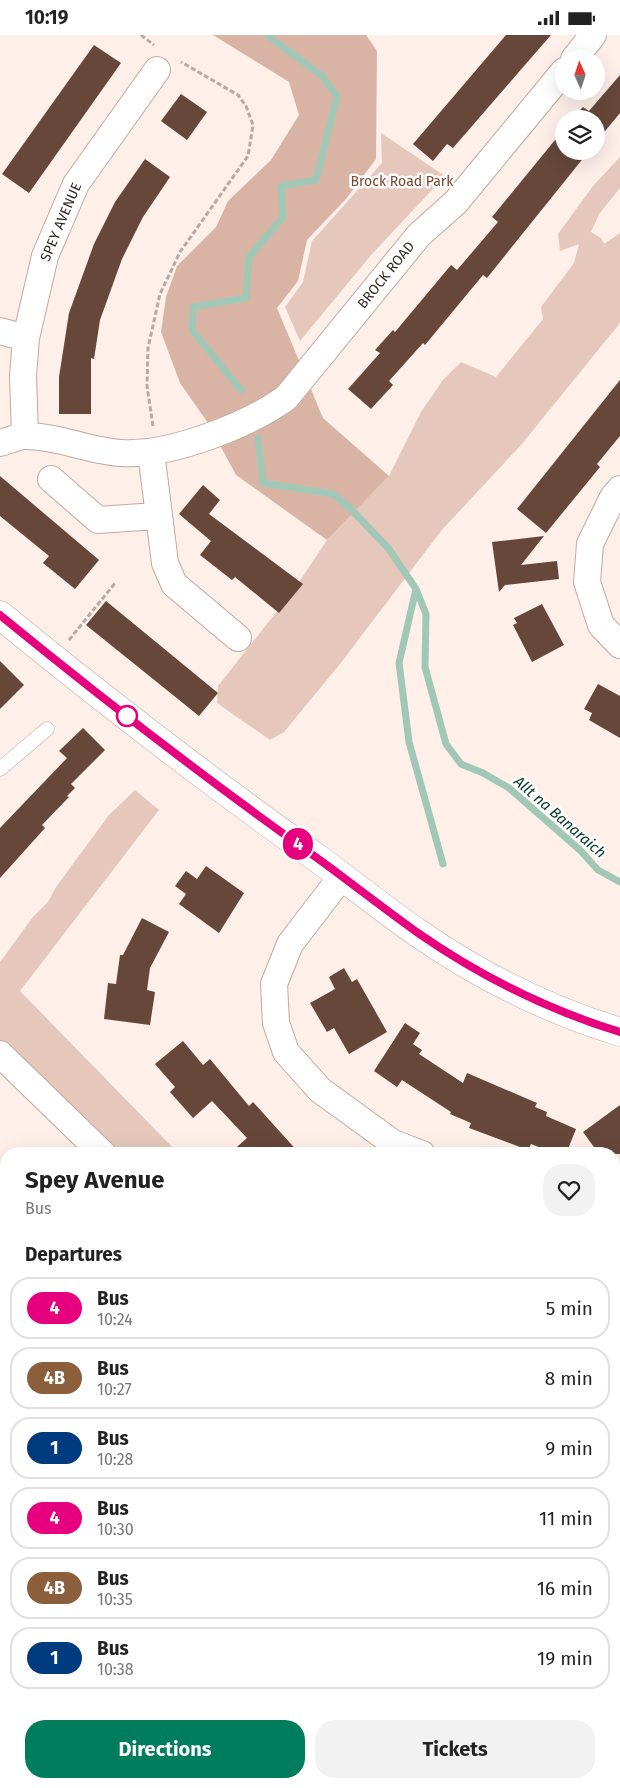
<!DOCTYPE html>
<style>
:root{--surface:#fff;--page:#f2f2f2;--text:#222;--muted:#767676;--line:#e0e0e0;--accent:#007d5c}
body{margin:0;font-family:"Fira Sans",sans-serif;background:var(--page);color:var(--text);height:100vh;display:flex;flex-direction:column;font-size:19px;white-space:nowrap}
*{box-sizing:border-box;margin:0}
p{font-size:16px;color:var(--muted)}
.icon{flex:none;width:28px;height:28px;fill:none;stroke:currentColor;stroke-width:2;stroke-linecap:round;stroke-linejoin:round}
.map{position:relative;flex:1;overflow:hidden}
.drawer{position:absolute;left:0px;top:1112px;width:620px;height:641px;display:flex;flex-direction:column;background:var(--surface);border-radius:20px 20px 0 0;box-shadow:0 5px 20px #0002}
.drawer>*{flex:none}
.badge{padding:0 10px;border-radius:16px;font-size:18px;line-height:32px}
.needle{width:32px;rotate:357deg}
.fabs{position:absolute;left:555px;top:15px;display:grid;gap:10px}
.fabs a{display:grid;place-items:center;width:50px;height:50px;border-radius:50%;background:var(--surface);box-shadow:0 5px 20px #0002;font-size:25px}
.map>.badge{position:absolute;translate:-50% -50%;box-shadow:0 0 0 2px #fff}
h2{padding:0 25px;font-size:19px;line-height:45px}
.round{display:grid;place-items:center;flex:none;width:52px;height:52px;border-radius:20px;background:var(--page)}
.overview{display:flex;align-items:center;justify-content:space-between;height:85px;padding:0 25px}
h1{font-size:24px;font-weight:700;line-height:38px}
.cta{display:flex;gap:10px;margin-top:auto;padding:10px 25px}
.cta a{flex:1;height:58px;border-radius:20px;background:var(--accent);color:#fff;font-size:20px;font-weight:700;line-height:58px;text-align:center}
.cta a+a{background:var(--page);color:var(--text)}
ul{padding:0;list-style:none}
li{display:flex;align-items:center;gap:15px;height:62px;margin:0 10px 8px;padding:0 15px;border:2px solid var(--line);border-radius:20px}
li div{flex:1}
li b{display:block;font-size:19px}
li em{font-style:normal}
li .badge{min-width:55px;font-weight:700;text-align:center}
.status{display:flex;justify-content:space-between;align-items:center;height:35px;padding:0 25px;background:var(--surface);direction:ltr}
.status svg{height:14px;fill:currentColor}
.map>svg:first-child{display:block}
.green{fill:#e5c7bb}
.forest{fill:#d9b4a4}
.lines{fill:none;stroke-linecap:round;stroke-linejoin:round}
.stream{stroke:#a1c8b6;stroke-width:7}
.building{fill:#66473a}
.service-casing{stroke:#c1a99f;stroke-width:15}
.minor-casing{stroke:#c1a99f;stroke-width:28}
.tertiary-casing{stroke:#c1a99f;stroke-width:29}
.path{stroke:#b7aaa5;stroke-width:3;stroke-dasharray:5 2.5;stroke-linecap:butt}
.service{stroke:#fff;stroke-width:14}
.minor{stroke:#fff;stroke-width:26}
.tertiary{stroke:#fff;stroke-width:28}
.line-casing{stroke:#fff;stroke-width:11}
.line{stroke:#e6007e;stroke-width:8}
.stop-dot{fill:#fff;stroke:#e6007e;stroke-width:2.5}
.labels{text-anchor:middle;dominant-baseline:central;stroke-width:5;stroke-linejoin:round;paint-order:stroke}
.park-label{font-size:14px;fill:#78452f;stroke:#fff}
.street-label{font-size:14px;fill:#322925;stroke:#fff}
.water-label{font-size:15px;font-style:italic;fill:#003726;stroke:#fff}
</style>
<div class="status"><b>10:19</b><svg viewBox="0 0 49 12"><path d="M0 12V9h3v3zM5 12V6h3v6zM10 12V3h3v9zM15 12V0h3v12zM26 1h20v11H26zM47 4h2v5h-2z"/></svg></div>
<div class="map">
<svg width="620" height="1753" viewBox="0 0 620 1753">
<rect width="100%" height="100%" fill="#feefe9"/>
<path class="green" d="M 381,98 L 445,141 L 372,219 L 300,306 L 285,272 L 303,247 L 312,206 L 382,128 Z
M 620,122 L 620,153 L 599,179 L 591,197 L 601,203 L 604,209 L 620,198 L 620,288 L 521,410 L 441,496 L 340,629 L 284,697 L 270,705 L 217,668 L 218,651 L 293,556 L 327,505 L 389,441 L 421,377 L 443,345 L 461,327 L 496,342 L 543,284 L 541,272 L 574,228 L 579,209 L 560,216 L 558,199 L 593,151 Z
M 135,755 L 159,775 L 20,956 L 179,1119 L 121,1119 L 0,1005 L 0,927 L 33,882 L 48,867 L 56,852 L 109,780 Z"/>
<path class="forest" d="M 213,0 L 366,0 L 377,16 L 376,124 L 346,164 L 307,205 L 298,246 L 277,273 L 323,383 L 389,441 L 327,505 L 236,440 L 208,388 L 180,348 L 161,297 L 166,262 L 177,231 L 216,192 L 228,166 L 271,125 L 299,80 L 289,47 Z
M 620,1436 L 620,1498 L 614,1504 L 614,1440 Z"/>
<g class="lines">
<path class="stream" d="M 241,355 L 192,295 L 193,272 L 246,263 L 249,222 L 283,182 L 281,151 L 316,145 L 337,61 L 322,41 L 267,0
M 258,403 L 263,448 L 333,459 L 349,472 L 389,514 L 416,554 L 426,579 L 425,632 L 446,709 L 461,729 L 483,738 L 509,753 L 580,815 L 598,835 L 620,847
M 416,554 L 399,628 L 409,707 L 443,829"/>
</g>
<path class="building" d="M 506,0 L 551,0 L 453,113 L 447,109 L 433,126 L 413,109 Z
M 94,10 L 121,28 L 29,158 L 2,139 Z
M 620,40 L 620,78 L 596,107 L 596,84 L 572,84 L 583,72 L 589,76 Z
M 181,59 L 207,77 L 187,105 L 161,86 Z
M 564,94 L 564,116 L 589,116 L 487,243 L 483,240 L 425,310 L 423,308 L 389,346 L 393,350 L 371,374 L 348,354 L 380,318 L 375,315 L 393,295 L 395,297 L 451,230 L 457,235 L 498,187 L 492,182 Z
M 145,124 L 170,142 L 143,182 L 122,224 L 100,285 L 94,324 L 91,323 L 91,379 L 59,379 L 59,342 L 69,278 L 94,209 L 115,167 Z
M 620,345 L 620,401 L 597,429 L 600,432 L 546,498 L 517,474 Z
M 0,441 L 99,525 L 75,554 L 43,528 L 49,521 L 0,481 Z
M 203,450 L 220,465 L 209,479 L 303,549 L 279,578 L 235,542 L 232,545 L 200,520 L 211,506 L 179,479 Z
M 544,501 L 521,530 L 557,526 L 559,544 L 505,550 L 499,557 L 492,507 Z
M 106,566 L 218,658 L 199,681 L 86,590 Z
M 542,569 L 564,610 L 532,627 L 513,590 L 517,588 L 514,583 Z
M 0,626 L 24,650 L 0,674 Z
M 598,649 L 620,661 L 620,703 L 589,685 L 592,678 L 584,674 Z
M 83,693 L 105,715 L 71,749 L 75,753 L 67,761 L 69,762 L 42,790 L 45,793 L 0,843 L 0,793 L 67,723 L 59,716 Z
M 206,831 L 244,858 L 219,898 L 179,869 L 186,859 L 175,851 L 186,836 L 197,844 Z
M 142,883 L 169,897 L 150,933 L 147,955 L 155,957 L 150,990 L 104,984 L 108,948 L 116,949 L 120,920 L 123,920 Z
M 344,933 L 352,947 L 357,944 L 387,997 L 349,1019 L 334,993 L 327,997 L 310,968 L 335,954 L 329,942 Z
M 405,988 L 420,998 L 413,1009 L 422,1015 L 419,1019 L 463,1048 L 467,1038 L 537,1068 L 535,1072 L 547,1077 L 546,1081 L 576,1094 L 566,1119 L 556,1119 L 531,1109 L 528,1115 L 469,1093 L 471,1088 L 450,1079 L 451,1077 L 402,1045 L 397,1052 L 374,1036 Z
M 183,1006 L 203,1030 L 210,1024 L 249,1071 L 253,1067 L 300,1119 L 229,1119 L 247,1103 L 212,1066 L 193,1083 L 170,1057 L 175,1052 L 155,1029 Z
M 620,1070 L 620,1119 L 599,1119 L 583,1097 Z"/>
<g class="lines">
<defs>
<path id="service" d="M 0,734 L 47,694"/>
<path id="minor" d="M 574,24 L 593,0
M 0,296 L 26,303
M 25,401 L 23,341 L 26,303 L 45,221 L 76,149 L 157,35
M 0,408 C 8,406 18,401 26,401 C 58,401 89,416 121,418 C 170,421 246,391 286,363 L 419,200 L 456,167 L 564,36
M 151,417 L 165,528 L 174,549 L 238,603
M 51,444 L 98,485 L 157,481
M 620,454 L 613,462 L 590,509 L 587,547 L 601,590 L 620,610
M 342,841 L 290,909 L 274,949 L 276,988 L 286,1017 L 320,1055 L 393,1108 L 422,1119
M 0,1019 L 103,1119
M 614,1177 L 614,1176
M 614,1239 L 615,1242
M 547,1748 L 550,1753"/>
<path id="tertiary" d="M 0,580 C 105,666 213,749 324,828 C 355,851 386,876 418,898 C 480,941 548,975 620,997"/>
</defs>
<use href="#service" class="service-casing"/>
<use href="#minor" class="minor-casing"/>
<use href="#tertiary" class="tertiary-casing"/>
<path class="path" d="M 141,0 L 154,10
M 153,391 L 147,351 L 148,313 L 160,259 L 180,217 L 248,121 L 253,90 L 246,71 L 238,60 L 181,27
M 69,605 L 116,547
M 614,1544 L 620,1537"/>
<use href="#service" class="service"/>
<use href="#minor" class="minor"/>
<use href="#tertiary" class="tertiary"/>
</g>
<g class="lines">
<defs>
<path id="line" d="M 0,580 C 105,666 213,749 324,828 C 355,851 386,875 418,898 C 480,941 548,975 620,997"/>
</defs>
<use href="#line" class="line-casing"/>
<use href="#line" class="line"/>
</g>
<circle class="stop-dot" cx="127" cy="681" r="10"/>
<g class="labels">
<g class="park-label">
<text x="402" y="146">Brock Road Park</text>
</g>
<g class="street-label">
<text transform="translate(61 187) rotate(-67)">SPEY AVENUE</text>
<text transform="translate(386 240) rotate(-51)">BROCK ROAD</text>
</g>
<g class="water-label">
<text transform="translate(560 782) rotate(41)">Allt na Banaraich</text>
</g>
</g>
</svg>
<div class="fabs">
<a><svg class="needle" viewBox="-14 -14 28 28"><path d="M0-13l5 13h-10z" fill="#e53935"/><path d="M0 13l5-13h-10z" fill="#767676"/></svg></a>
<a><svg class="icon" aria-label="layers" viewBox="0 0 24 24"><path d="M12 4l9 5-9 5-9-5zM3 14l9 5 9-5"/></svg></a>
</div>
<b class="badge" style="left:298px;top:809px;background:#e6007e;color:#fff">4</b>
<section class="drawer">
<div class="overview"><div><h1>Spey Avenue</h1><p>Bus</p></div><a class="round"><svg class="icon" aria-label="heart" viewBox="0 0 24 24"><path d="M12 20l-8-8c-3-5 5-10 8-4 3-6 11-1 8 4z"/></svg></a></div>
<h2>Departures</h2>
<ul>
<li><span class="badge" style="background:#e6007e;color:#fff">4</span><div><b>Bus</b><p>10:24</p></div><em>5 min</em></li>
<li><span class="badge" style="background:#8b5e3c;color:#fff">4B</span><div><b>Bus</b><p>10:27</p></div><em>8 min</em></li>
<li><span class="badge" style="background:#003b80;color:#fff">1</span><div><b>Bus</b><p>10:28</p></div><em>9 min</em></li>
<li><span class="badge" style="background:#e6007e;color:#fff">4</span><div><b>Bus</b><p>10:30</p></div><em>11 min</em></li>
<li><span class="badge" style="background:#8b5e3c;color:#fff">4B</span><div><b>Bus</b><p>10:35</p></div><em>16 min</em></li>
<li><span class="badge" style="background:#003b80;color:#fff">1</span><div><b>Bus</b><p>10:38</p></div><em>19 min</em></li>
</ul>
<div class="cta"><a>Directions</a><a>Tickets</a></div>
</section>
</div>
